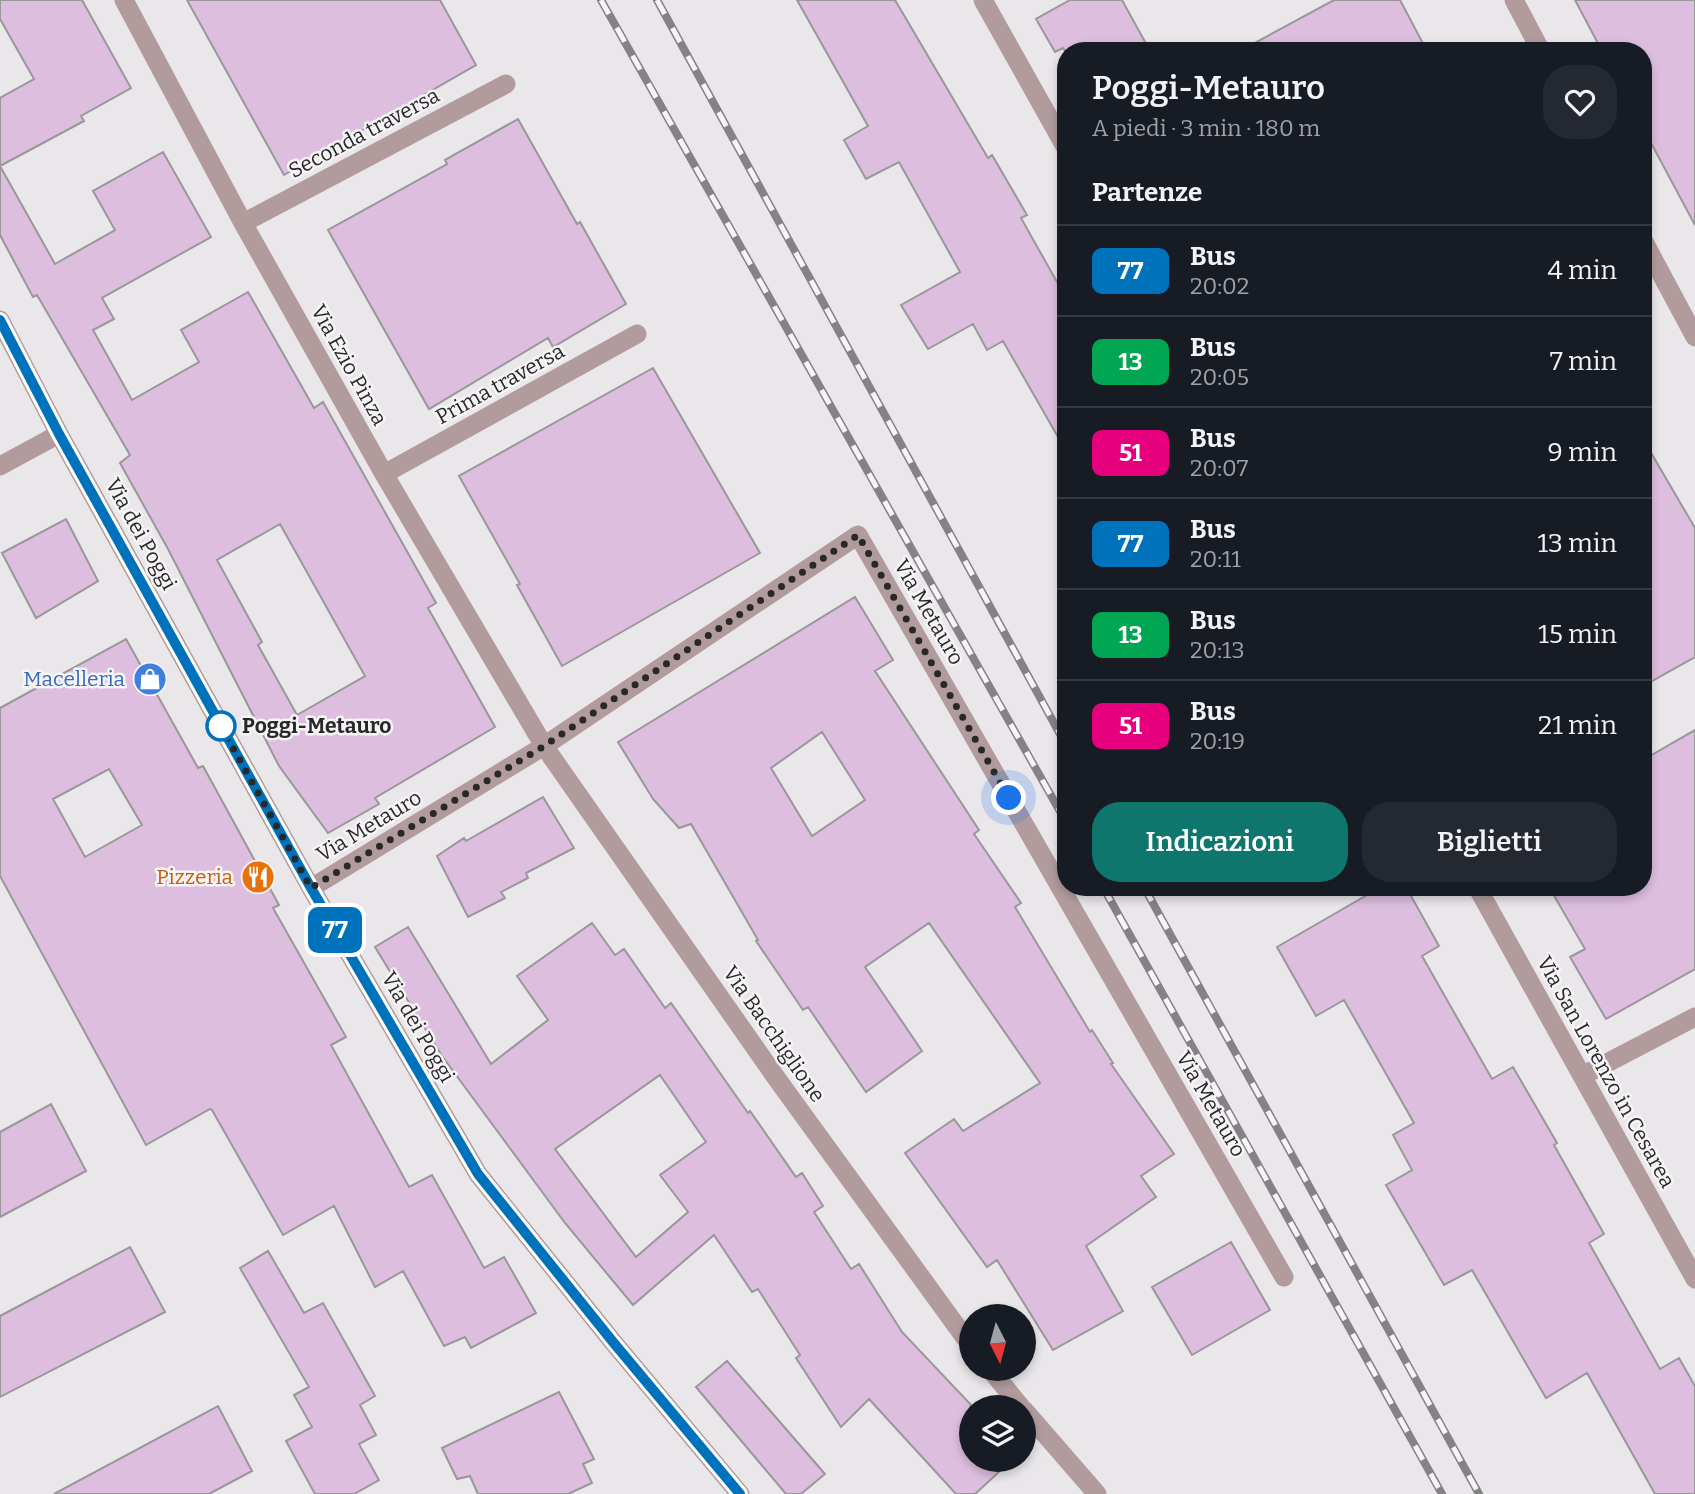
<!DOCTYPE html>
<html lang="it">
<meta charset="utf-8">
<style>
:root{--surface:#171b24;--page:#242831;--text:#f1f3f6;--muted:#9ea1a6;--line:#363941;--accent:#0f766e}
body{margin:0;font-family:Bitter,serif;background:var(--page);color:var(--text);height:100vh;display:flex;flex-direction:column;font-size:26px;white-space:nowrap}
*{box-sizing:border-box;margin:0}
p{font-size:23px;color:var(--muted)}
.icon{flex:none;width:38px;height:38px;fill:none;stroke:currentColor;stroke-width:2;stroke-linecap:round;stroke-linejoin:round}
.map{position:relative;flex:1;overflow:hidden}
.details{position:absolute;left:1057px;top:42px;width:595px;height:854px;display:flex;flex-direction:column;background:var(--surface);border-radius:28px;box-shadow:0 4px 10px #0003}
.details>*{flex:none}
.badge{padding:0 14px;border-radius:10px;font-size:24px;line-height:46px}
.needle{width:46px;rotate:174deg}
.buttons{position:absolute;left:959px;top:1304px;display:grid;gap:14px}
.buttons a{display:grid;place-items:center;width:77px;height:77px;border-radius:50%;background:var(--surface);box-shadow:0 4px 10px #0003;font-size:35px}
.you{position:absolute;width:35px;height:35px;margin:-18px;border:5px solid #fff;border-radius:50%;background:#1a73e8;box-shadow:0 0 0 10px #1a73e833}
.map>.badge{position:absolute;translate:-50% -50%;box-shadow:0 0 0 4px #fff}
h2{padding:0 35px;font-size:26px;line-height:63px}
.round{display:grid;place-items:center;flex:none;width:74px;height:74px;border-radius:28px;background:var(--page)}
.headline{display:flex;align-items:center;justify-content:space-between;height:119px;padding:0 35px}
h1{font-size:33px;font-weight:600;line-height:52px}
.action{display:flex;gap:14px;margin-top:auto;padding:14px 35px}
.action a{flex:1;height:80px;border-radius:28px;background:var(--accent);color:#fff;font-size:28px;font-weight:600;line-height:80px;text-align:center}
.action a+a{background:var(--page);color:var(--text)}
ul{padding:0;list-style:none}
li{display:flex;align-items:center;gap:21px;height:91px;padding:0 35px;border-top:2px solid var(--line)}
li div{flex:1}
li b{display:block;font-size:26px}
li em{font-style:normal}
li .badge{min-width:77px;font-weight:700;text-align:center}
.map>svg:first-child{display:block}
.building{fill:#ddbedf;stroke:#99979a;stroke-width:2;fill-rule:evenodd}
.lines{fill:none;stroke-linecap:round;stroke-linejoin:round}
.minor{stroke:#b19b9d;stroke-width:19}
.rail-casing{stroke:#848284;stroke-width:8}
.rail{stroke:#f7f4f7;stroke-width:5;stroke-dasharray:16;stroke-linecap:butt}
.line-casing{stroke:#fff;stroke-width:16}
.line{stroke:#0072bc;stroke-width:10}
.walk{stroke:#292829;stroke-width:7;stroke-dasharray:0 12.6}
.stop-dot{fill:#fff;stroke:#0072bc;stroke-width:3.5}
.labels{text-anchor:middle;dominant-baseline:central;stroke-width:5;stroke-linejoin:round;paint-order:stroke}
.street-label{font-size:21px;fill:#292829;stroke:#f7f4f7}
.shop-label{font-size:21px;fill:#366cbe;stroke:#f7f4f7;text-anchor:end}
.stop-label{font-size:21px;font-weight:bold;fill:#292829;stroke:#f7f4f7;text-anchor:start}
.food-label{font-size:21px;fill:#c56008;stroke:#f7f4f7;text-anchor:end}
</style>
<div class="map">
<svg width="1695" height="1494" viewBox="0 0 1695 1494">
<rect width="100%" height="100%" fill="#eae7ea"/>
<path class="building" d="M 0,0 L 82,0 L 131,88 L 81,116 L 84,121 L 0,166 L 55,264 L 115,230 L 93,191 L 163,152 L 211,237 L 102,298 L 114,319 L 93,330 L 132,400 L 199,362 L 181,330 L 248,292 L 314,408 L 323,402 L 436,603 L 428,608 L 495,727 L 375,798 L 379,804 L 328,833 L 279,766 L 168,549 L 120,463 L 130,455 L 37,295 L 33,297 L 0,235 L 0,98 L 34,79 L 0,19 ZM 280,524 L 365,676 L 297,715 L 258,645 L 262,642 L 217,560 Z
M 187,0 L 440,0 L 476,65 L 284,175 Z
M 797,0 L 895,0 L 988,158 L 992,155 L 1027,215 L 1021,218 L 1066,298 L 1066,451 L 1003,341 L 987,350 L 973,324 L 928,349 L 901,305 L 960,272 L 899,162 L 866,179 L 844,140 L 868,126 Z
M 1070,0 L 1122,0 L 1150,51 L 1065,51 L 1063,48 L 1055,52 L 1036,19 Z
M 1334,0 L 1400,0 L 1427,51 L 1240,51 Z
M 1575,0 L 1695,0 L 1695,225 L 1643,128 L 1643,51 L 1602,51 Z
M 518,119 L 577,224 L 580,222 L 626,304 L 553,347 L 548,338 L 429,409 L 328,230 L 447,164 L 445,160 Z
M 653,368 L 760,553 L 562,666 L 517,585 L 520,584 L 459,476 Z
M 1643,439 L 1695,528 L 1695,657 L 1643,686 Z
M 66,519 L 98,581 L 36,618 L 2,553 Z
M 855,597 L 893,660 L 875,671 L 979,830 L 974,834 L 1021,903 L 1015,907 L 1090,1032 L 1092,1030 L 1113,1063 L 1111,1064 L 1174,1154 L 1141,1176 L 1156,1197 L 1086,1246 L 1123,1311 L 1053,1350 L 997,1260 L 987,1267 L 905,1153 L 954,1119 L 963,1131 L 1040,1083 L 929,923 L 865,967 L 922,1051 L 866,1092 L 808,1007 L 803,1010 L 756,941 L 758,940 L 691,824 L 679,828 L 653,799 L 618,742 ZM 822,732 L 865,800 L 812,836 L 771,768 Z
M 126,639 L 198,768 L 203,766 L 279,905 L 273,908 L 346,1037 L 331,1045 L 409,1187 L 432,1175 L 484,1268 L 504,1257 L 536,1313 L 471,1348 L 465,1337 L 444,1346 L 403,1271 L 375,1287 L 334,1206 L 283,1235 L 212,1110 L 210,1109 L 146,1145 L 0,876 L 0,708 ZM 109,769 L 142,825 L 85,857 L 53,799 Z
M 1695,730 L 1695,969 L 1606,1019 L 1570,957 L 1585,949 L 1549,887 L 1643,887 L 1643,760 Z
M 543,797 L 574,848 L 526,873 L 528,878 L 501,892 L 505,898 L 468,917 L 437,856 L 464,838 L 466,841 Z
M 1381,887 L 1406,887 L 1439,946 L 1422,956 L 1492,1079 L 1513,1067 L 1557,1143 L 1554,1145 L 1604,1234 L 1589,1243 L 1660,1369 L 1679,1358 L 1695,1386 L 1695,1494 L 1655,1494 L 1587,1373 L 1546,1398 L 1472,1270 L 1444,1285 L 1386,1185 L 1412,1170 L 1393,1135 L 1414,1123 L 1344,1000 L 1316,1016 L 1277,947 Z
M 592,923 L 615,955 L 624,949 L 665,1008 L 671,1003 L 748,1113 L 750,1111 L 796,1177 L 802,1173 L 823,1206 L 814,1212 L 851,1269 L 859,1264 L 902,1332 L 973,1407 L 971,1407 L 971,1460 L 1012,1460 L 975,1494 L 956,1494 L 869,1399 L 841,1427 L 796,1358 L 800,1355 L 758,1289 L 752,1292 L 714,1235 L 633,1305 L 565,1223 L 442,1056 L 375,947 L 408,927 L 491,1064 L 548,1020 L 517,976 ZM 660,1075 L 706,1142 L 660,1175 L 688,1212 L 636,1257 L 555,1149 Z
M 51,1104 L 86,1171 L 0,1217 L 0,1132 Z
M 1231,1242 L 1270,1310 L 1192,1355 L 1152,1287 Z
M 130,1247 L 165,1312 L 0,1397 L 0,1316 Z
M 268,1251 L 304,1313 L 323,1303 L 375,1396 L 360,1405 L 376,1435 L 359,1444 L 379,1480 L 354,1494 L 315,1494 L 286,1441 L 312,1427 L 294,1395 L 309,1387 L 240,1268 Z
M 727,1361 L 825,1474 L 801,1494 L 786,1494 L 696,1387 Z
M 559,1392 L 594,1459 L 583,1464 L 592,1483 L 568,1494 L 478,1494 L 470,1476 L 457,1479 L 442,1448 Z
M 218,1406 L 252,1471 L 209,1494 L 54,1494 Z"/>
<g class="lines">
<path class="minor" d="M 124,0 L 243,223 L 384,474 L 544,746 L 777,1079 L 971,1346
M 983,0 L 1066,148
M 1514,0 L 1541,51
M 243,223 L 506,84
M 1643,240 L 1695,337
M 0,320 L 59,434 L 311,888 L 478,1174 L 613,1342 L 740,1494
M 0,466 L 59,434
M 384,474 L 637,334
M 1477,887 L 1695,1279
M 311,888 L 544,746 L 858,535 L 1284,1277
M 1582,1076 L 1695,1017
M 989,1368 L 1021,1407
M 1024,1410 L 1097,1494"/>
<defs>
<path id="rail" d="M 601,0 L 1066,822
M 657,0 L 1066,745
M 1103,887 L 1442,1494
M 1144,887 L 1479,1494"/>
</defs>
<use href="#rail" class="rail-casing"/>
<use href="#rail" class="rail"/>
</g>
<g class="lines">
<defs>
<path id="line" d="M 0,320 L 59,434 L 311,888 L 478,1174 L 613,1342 L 740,1494"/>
</defs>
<use href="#line" class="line-casing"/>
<use href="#line" class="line"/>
<path class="walk" d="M 221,726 L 218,721 L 311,888 L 544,746 L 858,535 L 1009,798"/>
</g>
<defs>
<symbol id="shop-disc" viewBox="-11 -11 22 22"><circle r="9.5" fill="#3f7fe0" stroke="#f7f4f7"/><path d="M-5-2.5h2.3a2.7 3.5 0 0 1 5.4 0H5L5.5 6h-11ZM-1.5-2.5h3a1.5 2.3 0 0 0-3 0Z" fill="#fff"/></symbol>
<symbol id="restaurant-disc" viewBox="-11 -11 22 22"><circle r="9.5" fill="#e8710a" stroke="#f7f4f7"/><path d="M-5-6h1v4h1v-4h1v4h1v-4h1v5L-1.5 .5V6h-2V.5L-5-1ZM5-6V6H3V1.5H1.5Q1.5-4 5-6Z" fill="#fff"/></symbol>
</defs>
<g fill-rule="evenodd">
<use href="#shop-disc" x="131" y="660" width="38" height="38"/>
<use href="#restaurant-disc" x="239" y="858" width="38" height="38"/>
</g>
<circle class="stop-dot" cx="221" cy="726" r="14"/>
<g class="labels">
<g class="street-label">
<text transform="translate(364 133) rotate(-28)">Seconda traversa</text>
<text transform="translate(349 365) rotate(61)">Via Ezio Pinza</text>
<text transform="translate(500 384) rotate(-29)">Prima traversa</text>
<text transform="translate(141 534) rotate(61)">Via dei Poggi</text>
<text transform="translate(929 612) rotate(60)">Via Metauro</text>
<text transform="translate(369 826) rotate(-31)">Via Metauro</text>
<text transform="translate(418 1027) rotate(60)">Via dei Poggi</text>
<text transform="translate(774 1034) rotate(55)">Via Bacchiglione</text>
<text transform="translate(1606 1072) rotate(61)">Via San Lorenzo in Cesarea</text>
<text transform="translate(1211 1104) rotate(60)">Via Metauro</text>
</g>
<g class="shop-label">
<text x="125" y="679">Macelleria</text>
</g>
<g class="stop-label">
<text x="242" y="726">Poggi-Metauro</text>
</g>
<g class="food-label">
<text x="233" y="877">Pizzeria</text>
</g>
</g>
</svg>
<div class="buttons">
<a><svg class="needle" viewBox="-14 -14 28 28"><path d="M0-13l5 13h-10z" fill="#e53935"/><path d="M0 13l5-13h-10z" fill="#9ea1a6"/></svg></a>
<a><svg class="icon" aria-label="layers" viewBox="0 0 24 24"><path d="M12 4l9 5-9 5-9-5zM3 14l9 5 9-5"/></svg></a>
</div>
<div class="you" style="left:1009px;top:798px"></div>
<b class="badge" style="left:335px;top:930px;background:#0072bc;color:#fff">77</b>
<section class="details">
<div class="headline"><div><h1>Poggi-Metauro</h1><p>A piedi · 3 min · 180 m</p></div><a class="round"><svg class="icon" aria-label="heart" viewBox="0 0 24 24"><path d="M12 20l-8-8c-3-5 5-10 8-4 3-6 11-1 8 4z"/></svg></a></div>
<h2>Partenze</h2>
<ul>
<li><span class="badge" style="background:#0072bc;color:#fff">77</span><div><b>Bus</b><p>20:02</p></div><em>4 min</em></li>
<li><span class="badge" style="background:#00a651;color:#fff">13</span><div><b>Bus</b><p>20:05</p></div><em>7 min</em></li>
<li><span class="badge" style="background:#e6007e;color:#fff">51</span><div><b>Bus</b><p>20:07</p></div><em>9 min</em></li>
<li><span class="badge" style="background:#0072bc;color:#fff">77</span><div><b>Bus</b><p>20:11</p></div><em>13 min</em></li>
<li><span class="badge" style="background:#00a651;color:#fff">13</span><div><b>Bus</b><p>20:13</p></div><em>15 min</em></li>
<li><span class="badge" style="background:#e6007e;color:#fff">51</span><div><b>Bus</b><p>20:19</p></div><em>21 min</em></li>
</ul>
<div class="action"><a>Indicazioni</a><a>Biglietti</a></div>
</section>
</div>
